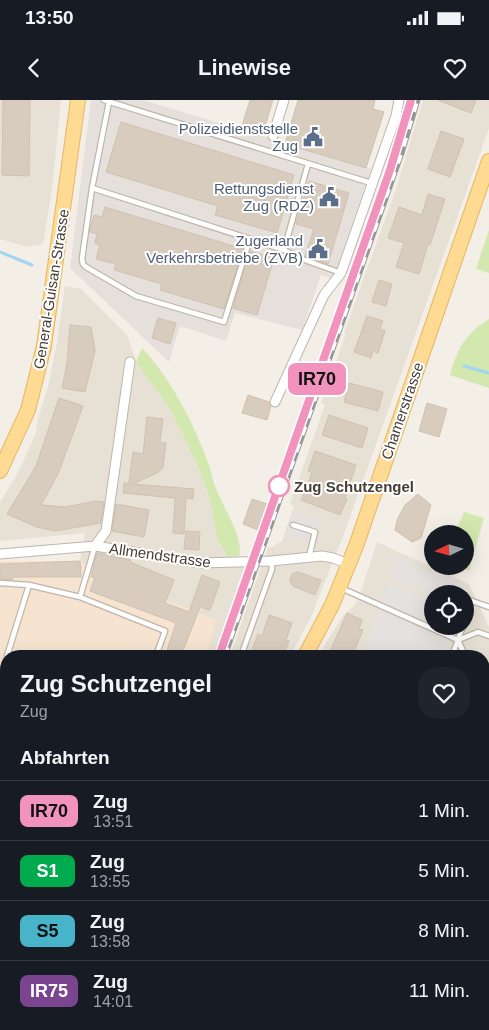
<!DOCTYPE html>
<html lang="de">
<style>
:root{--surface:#171b24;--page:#20242c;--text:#f1f3f6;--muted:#9ea1a6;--line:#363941}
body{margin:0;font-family:Helvetica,sans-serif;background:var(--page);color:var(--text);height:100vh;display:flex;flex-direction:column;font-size:19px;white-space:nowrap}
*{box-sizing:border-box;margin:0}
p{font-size:16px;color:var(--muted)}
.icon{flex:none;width:28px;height:28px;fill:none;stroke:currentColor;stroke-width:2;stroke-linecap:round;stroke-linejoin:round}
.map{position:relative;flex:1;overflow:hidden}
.details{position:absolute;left:0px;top:550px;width:490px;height:380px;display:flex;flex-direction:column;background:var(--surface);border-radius:20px 20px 0 0;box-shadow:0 5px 20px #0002}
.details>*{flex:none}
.badge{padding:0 10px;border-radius:8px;font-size:18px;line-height:32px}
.needle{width:32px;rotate:265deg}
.buttons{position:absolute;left:424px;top:425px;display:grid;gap:10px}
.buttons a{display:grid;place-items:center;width:50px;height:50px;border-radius:50%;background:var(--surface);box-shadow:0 5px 20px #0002;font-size:25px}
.map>.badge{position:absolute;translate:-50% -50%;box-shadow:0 0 0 2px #fff}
h2{padding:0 20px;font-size:19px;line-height:45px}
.round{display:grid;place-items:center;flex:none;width:52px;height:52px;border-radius:20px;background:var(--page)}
.summary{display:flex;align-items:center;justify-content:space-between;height:85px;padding:0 20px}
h1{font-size:24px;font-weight:800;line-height:38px}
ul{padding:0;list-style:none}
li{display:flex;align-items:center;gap:15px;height:60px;padding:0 20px;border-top:1px solid var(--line)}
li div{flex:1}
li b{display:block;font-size:19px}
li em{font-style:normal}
li .badge{min-width:55px;font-weight:700;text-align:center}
.status{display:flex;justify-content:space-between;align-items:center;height:35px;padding:0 25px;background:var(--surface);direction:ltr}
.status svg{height:14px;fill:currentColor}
header{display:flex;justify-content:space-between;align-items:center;height:65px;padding:0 20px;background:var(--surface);font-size:22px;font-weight:800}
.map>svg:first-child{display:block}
.residential{fill:#e7e0d4;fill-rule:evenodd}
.commercial{fill:#f6e4d1}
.industrial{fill:#e5e0db}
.green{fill:#d2e8ae}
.parking{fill:#e4e1de}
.water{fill:#a1d5f1}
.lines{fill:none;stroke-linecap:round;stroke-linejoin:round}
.stream{stroke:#a1d5f1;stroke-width:3}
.building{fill:#d8ccbe;stroke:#d0c1ae}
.service-casing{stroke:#bfb6a9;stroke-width:7}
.minor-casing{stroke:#bfb6a9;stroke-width:11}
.primary-casing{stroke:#e5b662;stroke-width:16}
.service{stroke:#fff;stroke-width:4.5}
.minor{stroke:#fff;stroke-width:9}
.primary{stroke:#ffda93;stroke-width:14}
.rail-casing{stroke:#969696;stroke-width:5}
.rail{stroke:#fff;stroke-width:3;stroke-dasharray:9;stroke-linecap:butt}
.line-casing{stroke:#fff;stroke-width:11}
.line{stroke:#f193bd;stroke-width:8}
.stop-dot{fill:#fff;stroke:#f193bd;stroke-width:2.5}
.labels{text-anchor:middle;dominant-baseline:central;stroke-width:4;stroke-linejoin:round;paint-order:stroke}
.service-label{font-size:15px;fill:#4e5e75;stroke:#fff;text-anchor:end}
.street-label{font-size:15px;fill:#463e35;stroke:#fff}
.stop-label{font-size:15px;font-weight:bold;fill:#463e35;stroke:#fff;text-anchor:start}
</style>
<div class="status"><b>13:50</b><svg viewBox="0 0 49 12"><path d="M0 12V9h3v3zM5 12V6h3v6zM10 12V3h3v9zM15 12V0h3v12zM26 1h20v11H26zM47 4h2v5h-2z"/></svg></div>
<header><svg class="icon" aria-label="back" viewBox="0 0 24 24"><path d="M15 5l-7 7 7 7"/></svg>Linewise<svg class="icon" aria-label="heart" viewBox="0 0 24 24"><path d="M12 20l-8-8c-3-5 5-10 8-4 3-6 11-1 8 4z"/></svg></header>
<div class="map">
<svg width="489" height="930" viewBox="0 0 489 930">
<rect width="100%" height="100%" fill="#f3eee6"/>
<path class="residential" d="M 0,0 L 61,0 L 52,89 L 43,144 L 27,147 L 0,139 Z
M 423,0 L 489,0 L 489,28 L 345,431 L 311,517 L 290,556 L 230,556 L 268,447 L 270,448 L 282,441 L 294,406 L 290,404 L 325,305 L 321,304 L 346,234 L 344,233 L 397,86 Z
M 65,186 L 81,189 L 127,235 L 136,262 L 170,309 L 197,364 L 211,401 L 217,438 L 233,466 L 245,466 L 215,556 L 206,556 L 216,520 L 92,470 L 80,461 L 85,433 L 0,441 L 0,402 L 18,373 L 36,333 L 38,319 L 48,287 L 57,243 Z
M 377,442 L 469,484 L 489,527 L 489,617 L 484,628 L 484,556 L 318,556 L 342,517 L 355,505 L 363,485 ZM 432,494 L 465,494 L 465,526 L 432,526 Z"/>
<path class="commercial" d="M 0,461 L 80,461 L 92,470 L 216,520 L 206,556 L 6,556 L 6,727 L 0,725 Z"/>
<path class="industrial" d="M 91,0 L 143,0 L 371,69 L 333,179 L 321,175 L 302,230 L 235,213 L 226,241 L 180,226 L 169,262 L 70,168 Z"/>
<path class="green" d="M 489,130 L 489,173 L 476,169 Z
M 489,219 L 489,288 L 450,275 C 458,248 464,235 489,219 Z
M 142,248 C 171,279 192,320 207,360 C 211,369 212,380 216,389 C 222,404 245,441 239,456 L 228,457 L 217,438 L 211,401 L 197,364 L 170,309 L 136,262 Z
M 464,412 L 484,418 L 469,471 L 458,466 L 465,466 L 465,434 L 455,434 Z
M 44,924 L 83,924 L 81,930 L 41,930 Z
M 116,924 L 219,924 L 207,930 L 114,930 Z"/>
<path class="parking" d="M 293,411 L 322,421 L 319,429 L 311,426 L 305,442 L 285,435 Z
M 397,456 L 466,485 L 463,494 L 432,494 L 432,495 L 389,477 Z
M 388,484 L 432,500 L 432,526 L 455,526 L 444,556 L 366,556 L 380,502 Z"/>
<path class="water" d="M 484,661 L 489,663 L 489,930 L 209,930 L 220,924 L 484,924 Z"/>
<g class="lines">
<path class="stream" d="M 0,152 L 32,165
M 464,266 L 489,273"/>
</g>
<path class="building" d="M 3,0 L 30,0 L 29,76 L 2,75 Z
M 250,0 L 273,0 L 262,36 L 241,29 Z
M 298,0 L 375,0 L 373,9 L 384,12 L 366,68 L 285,44 Z
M 438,0 L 476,0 L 471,13 Z
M 121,22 L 294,75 L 277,133 L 215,115 L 218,106 L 106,72 Z
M 441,31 L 464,39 L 450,77 L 428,69 Z
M 309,81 L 349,93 L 328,164 L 305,156 L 314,129 L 296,124 Z
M 428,94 L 445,99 L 430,145 L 428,144 L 419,174 L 396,167 L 404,143 L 388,138 L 399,107 L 422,115 Z
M 105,107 L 243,149 L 224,209 L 160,190 L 162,184 L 114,170 L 116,164 L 96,159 L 100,145 L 95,143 L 97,134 L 90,132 L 90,130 L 94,115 L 102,117 Z
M 250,151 L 274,158 L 257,215 L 233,208 Z
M 379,180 L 392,184 L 386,206 L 372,202 Z
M 367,216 L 383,221 L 380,229 L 385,231 L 378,253 L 373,251 L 371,258 L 354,252 Z
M 158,218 L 176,223 L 170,244 L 152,238 Z
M 70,225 L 91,227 L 95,251 L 85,292 L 62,288 L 67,264 Z
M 349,283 L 383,292 L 378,311 L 344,302 Z
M 248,295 L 269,302 L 271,306 L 267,320 L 242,313 Z
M 59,298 L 83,306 L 58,374 L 41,405 L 65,407 L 96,401 L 104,402 L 101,423 L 55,431 L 37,427 L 7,414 L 36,366 Z
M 427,303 L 447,309 L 439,337 L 419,331 Z
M 329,315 L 368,328 L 362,348 L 322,335 Z
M 147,317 L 163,319 L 160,342 L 166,343 L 163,367 L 159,372 L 133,384 L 194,389 L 193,399 L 186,398 L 184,434 L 173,433 L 175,398 L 123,393 L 124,383 L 129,383 L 133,352 L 143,354 Z
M 315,351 L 356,365 L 345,398 L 347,399 L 340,415 L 301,400 L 312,373 L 308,371 Z
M 418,394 L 431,405 L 421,438 L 412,442 L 395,430 L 397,420 L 405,405 Z
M 252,399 L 267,404 L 258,430 L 243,424 Z
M 116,404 L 149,410 L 144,437 L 112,431 Z
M 186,431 L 200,432 L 199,450 L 184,449 Z
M 97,453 L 131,460 L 130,462 L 174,480 L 165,503 L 189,512 L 202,475 L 220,482 L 210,510 L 200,507 L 181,556 L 165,556 L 176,523 L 90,491 L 95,477 L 91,477 Z
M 80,461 L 81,477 L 14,477 L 12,480 L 0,479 L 0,464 Z
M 298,472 L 321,480 L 315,495 L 293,486 L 290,481 L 292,474 Z
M 347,513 L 362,520 L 359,529 L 363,530 L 352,556 L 328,556 Z
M 269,515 L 292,523 L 286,540 L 289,541 L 283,556 L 254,556 L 256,552 L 252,550 L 258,534 L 262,536 Z"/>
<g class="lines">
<defs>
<path id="service" d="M 104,0 L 371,83
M 109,2 L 92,88 L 284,150 L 308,64
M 92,88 L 82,159 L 83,164 L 86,167 L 136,196 L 224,222 L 250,139
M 284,150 L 302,159 L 341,173
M 293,425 L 315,432 L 309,457
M 0,483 L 29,485
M 341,488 L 458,540
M 80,497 L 95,446
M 465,521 L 472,501 L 489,507
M 7,556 L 29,485 L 80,497 L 165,531 L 156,556
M 241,556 L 272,469 L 271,461
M 452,556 L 463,526
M 465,556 L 458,540 L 478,532 L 489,536
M 0,580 L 6,560
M 484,613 L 489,615
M 0,664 L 6,666
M 24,930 L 27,924
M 109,930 L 112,924"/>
<path id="minor" d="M 273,36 L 284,0
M 275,302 L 324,195 L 341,173 L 396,16 L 399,0
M 95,446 L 106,431 L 130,262
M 0,454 L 95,446 L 201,463 L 271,461 L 322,456 L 333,458 L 348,464"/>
<path id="primary" d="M 0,371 L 28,310 L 44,246 L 78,0
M 305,556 L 332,505 L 356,446 L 489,61
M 32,930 L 35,924"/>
</defs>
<use href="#service" class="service-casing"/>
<use href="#minor" class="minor-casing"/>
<use href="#primary" class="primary-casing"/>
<use href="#service" class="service"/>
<use href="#minor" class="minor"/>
<use href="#primary" class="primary"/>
<defs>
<path id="rail" d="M 225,556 L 402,53 L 418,0
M 94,930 L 96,924"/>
</defs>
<use href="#rail" class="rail-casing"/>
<use href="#rail" class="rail"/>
</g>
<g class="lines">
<defs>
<path id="line" d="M 219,556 L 390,70 L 411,0"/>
</defs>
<use href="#line" class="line-casing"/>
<use href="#line" class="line"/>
</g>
<defs>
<symbol id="civic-bare" viewBox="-9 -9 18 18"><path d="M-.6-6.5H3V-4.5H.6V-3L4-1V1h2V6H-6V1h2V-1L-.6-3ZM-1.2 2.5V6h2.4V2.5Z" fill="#5c6f8a" stroke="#fff" stroke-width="2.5" paint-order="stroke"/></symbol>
</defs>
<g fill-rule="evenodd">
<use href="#civic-bare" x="299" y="23" width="28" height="28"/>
<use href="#civic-bare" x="315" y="83" width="28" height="28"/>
<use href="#civic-bare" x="304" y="135" width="28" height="28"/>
</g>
<circle class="stop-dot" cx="279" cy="386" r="10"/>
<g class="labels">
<g class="service-label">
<text x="298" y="28">Polizeidienststelle<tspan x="298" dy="17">Zug</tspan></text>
<text x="314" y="88">Rettungsdienst<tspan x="314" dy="17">Zug (RDZ)</tspan></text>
<text x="303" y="140">Zugerland<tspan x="303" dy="17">Verkehrsbetriebe (ZVB)</tspan></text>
</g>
<g class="street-label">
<text transform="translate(51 189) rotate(-81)">General-Guisan-Strasse</text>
<text transform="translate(402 311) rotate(-71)">Chamerstrasse</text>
<text transform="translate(160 455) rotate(8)">Allmendstrasse</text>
</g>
<g class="stop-label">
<text x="294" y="386">Zug Schutzengel</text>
</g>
</g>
</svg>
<div class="buttons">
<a><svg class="needle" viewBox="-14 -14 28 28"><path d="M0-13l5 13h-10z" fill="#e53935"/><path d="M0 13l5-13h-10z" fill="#9ea1a6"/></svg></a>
<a><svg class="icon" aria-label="locate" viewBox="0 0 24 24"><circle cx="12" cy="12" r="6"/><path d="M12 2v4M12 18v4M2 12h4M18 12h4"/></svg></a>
</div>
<b class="badge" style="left:317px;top:279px;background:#f193bd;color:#111">IR70</b>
<section class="details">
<div class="summary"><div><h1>Zug Schutzengel</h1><p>Zug</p></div><a class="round"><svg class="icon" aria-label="heart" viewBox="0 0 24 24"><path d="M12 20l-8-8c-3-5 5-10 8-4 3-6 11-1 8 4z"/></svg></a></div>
<h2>Abfahrten</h2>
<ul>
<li><span class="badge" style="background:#f193bd;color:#111">IR70</span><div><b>Zug</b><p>13:51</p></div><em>1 Min.</em></li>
<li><span class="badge" style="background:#00ab4d;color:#fff">S1</span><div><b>Zug</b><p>13:55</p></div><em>5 Min.</em></li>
<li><span class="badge" style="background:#48b4ca;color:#111">S5</span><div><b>Zug</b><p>13:58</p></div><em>8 Min.</em></li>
<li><span class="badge" style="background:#7a448f;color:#fff">IR75</span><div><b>Zug</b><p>14:01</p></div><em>11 Min.</em></li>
</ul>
</section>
</div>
